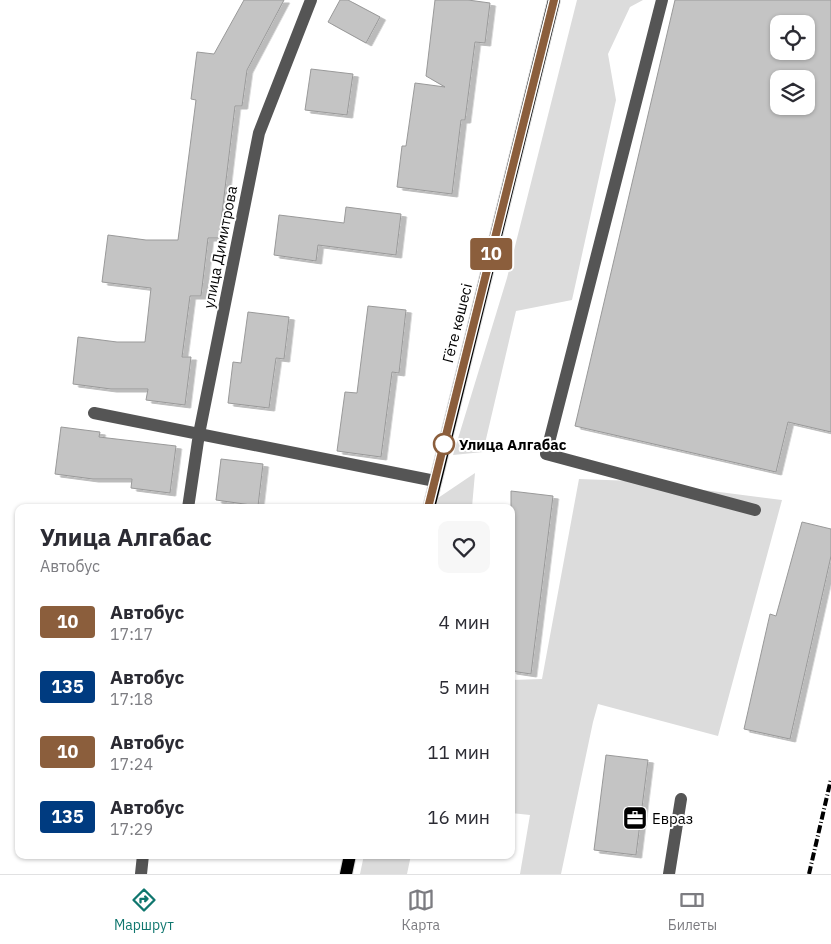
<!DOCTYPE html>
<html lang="ru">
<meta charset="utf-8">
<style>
:root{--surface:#fff;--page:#f7f7f7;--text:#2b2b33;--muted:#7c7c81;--line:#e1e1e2;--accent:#0f766e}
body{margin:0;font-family:"IBM Plex Sans",sans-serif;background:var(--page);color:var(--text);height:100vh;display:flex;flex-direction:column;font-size:19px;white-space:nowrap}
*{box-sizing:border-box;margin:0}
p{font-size:16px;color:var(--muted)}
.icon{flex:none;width:28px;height:28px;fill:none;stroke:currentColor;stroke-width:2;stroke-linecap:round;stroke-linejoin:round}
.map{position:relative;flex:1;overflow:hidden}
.sheet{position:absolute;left:15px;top:504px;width:500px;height:355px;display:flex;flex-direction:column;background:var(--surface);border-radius:10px;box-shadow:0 1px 4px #0004}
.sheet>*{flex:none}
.badge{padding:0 10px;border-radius:4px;font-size:18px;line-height:32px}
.fabs{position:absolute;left:770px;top:15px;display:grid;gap:10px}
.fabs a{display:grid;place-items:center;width:45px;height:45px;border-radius:10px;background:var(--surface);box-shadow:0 1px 4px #0004;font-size:25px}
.map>.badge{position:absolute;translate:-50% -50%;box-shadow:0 0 0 2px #fff}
.round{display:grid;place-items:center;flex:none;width:52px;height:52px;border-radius:10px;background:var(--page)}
.overview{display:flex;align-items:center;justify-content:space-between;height:85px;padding:0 25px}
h1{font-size:24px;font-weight:700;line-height:38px}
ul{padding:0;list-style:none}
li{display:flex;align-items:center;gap:15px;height:65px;padding:0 25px}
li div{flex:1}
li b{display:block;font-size:19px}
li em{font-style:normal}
li .badge{min-width:55px;font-weight:700;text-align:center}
.tabs{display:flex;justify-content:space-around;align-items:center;height:70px;border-top:1px solid var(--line);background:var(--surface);font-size:14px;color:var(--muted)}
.tabs a{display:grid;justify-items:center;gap:2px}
.tabs .on{color:var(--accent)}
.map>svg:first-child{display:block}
.green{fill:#dcdcdc}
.building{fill:#c4c4c4;stroke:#999;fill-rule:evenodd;filter:url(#shadow)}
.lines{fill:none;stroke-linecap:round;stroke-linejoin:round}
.major-casing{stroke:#dbdbdb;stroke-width:14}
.minor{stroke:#555;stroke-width:12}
.major{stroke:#000;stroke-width:12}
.rail{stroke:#000;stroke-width:4;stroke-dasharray:8 2.5 1 2.5;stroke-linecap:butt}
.line-casing{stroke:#fff;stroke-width:11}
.line{stroke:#8b5e3c;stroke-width:8}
.stop-dot{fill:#fff;stroke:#8b5e3c;stroke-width:2.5}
.labels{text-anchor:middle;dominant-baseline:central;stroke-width:4;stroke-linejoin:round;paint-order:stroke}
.street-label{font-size:15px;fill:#000;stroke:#fff}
.stop-label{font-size:15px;font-weight:bold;fill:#000;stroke:#fff;text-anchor:start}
.poi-label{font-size:15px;fill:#000;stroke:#fff;text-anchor:start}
</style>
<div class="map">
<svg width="831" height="874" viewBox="0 0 831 874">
<defs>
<filter id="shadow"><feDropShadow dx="5.5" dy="3" stdDeviation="0" flood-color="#0004"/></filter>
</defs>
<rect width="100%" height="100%" fill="#fff"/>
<path class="green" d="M 577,0 L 643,0 L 630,7 L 608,54 L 616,100 L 572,300 L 516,311 L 483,452 L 453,455 L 507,278 Z
M 475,473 L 472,507 L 436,507 L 438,498 Z
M 579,479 L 634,481 L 782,500 L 718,736 L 598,704 L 593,722 L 561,874 L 520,874 L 530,815 L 511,813 L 511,680 L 542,679 Z
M 364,855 L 411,855 L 407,874 L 360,874 Z"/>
<path class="building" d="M 244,0 L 284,0 L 247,70 L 242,106 L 235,106 L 219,238 L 208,238 L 201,296 L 190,296 L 182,357 L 191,357 L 185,405 L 146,400 L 148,389 L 111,389 L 73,384 L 78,337 L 117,342 L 145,342 L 151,288 L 102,282 L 108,235 L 146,240 L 178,240 L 196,100 L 191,99 L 197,52 L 214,54 Z
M 340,0 L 348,0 L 380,17 L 366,43 L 328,22 Z
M 435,0 L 468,0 L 490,3 L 485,43 L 475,42 L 465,120 L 461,120 L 452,194 L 397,187 L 402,146 L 406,146 L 415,83 L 445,87 L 426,76 Z
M 675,0 L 831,0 L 831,432 L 788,422 L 776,472 L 575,426 ZM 779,24 L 806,24 L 806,51 L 779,51 ZM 779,79 L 806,79 L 806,106 L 779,106 Z
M 311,69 L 353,74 L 347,115 L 305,110 Z
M 346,207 L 401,214 L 396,255 L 318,245 L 316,261 L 274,255 L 279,215 L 344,223 Z
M 368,306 L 406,310 L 399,373 L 392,372 L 381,457 L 337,451 L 345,392 L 357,393 Z
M 248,312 L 289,317 L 284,359 L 276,358 L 269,408 L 228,403 L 233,362 L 241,363 Z
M 61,427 L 100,432 L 99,437 L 176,446 L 170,493 L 131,488 L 132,479 L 93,479 L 55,474 Z
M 221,459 L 263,464 L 258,506 L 216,500 Z
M 511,491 L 553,496 L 531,674 L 511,671 Z
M 802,522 L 831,529 L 831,556 L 790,739 L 744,729 L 770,614 L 776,616 Z
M 606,755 L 648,760 L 636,855 L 594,850 Z"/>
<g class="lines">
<defs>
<path id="major" d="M 429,508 L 554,0
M 346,874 L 350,855"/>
</defs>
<use href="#major" class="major-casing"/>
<path class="minor" d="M 662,0 L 546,454 L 755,510
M 94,413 L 435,481
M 188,508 L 199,434 L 259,133 L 311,0
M 141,874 L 143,855
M 669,874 L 681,799"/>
<use href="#major" class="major"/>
<path class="rail" d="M 809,874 L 831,779"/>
</g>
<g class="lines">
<defs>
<path id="line" d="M 428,508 L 554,0"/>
</defs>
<use href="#line" class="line-casing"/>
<use href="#line" class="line"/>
</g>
<defs>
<symbol id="office-square" viewBox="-11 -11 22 22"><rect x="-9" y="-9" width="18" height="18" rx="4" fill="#000" stroke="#fff"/><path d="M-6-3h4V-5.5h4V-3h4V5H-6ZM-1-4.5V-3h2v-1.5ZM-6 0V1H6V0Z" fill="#fff"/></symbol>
</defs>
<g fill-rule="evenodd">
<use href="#office-square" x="621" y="804" width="28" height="28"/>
</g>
<circle class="stop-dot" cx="444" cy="444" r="10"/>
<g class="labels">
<g class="street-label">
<text transform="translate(220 247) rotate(-79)">улица Димитрова</text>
<text transform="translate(457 323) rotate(-76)">Гёте көшесі</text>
</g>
<g class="stop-label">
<text x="459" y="444">Улица Алгабас</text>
</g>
<g class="poi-label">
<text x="652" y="818">Евраз</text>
</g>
</g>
</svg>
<div class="fabs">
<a><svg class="icon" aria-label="locate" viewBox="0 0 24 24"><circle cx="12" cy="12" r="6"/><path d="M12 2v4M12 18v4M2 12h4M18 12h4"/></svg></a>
<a><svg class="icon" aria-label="layers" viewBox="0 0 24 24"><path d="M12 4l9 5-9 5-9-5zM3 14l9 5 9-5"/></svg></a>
</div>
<b class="badge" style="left:491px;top:254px;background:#8b5e3c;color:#fff">10</b>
<section class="sheet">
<div class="overview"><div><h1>Улица Алгабас</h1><p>Автобус</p></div><a class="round"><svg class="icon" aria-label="heart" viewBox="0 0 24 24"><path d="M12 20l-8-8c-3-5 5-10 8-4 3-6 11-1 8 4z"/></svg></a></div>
<ul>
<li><span class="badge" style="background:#8b5e3c;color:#fff">10</span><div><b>Автобус</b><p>17:17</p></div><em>4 мин</em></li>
<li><span class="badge" style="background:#003b80;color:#fff">135</span><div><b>Автобус</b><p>17:18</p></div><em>5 мин</em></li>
<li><span class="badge" style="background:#8b5e3c;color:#fff">10</span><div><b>Автобус</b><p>17:24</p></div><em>11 мин</em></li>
<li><span class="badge" style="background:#003b80;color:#fff">135</span><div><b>Автобус</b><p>17:29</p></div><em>16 мин</em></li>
</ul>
</section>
</div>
<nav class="tabs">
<a class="on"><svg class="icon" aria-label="directions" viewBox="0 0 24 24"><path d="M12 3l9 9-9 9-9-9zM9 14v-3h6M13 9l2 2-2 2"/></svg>Маршрут</a>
<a><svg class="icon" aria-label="map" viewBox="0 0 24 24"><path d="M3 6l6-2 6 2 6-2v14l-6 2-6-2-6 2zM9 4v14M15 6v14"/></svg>Карта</a>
<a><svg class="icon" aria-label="tickets" viewBox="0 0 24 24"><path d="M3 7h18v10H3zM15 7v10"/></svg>Билеты</a>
</nav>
